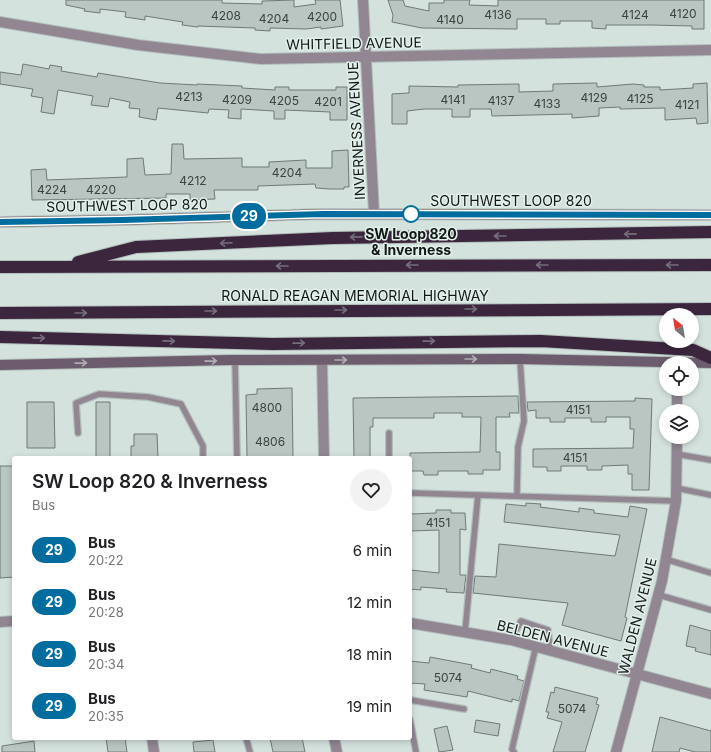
<!DOCTYPE html>
<style>
:root{--surface:#fff;--page:#f2f2f2;--text:#202124;--muted:#757577}
body{margin:0;font-family:Inter,sans-serif;background:var(--page);color:var(--text);height:100vh;display:flex;flex-direction:column;font-size:15px;white-space:nowrap}
*{box-sizing:border-box;margin:0}
p{font-size:13px;color:var(--muted)}
.icon{flex:none;width:22px;height:22px;fill:none;stroke:currentColor;stroke-width:2;stroke-linecap:round;stroke-linejoin:round}
.map{position:relative;flex:1;overflow:hidden}
.sheet{position:absolute;left:12px;top:456px;width:400px;height:284px;display:flex;flex-direction:column;background:var(--surface);border-radius:4px;box-shadow:0 2px 6px #0003}
.sheet>*{flex:none}
.badge{padding:0 8px;border-radius:13px;font-size:14px;line-height:26px}
.needle{width:26px;rotate:330deg}
.fabs{position:absolute;left:659px;top:308px;display:grid;gap:8px}
.fabs a{display:grid;place-items:center;width:40px;height:40px;border-radius:50%;background:var(--surface);box-shadow:0 2px 6px #0003;font-size:20px}
.map>.badge{position:absolute;translate:-50% -50%;box-shadow:0 0 0 2px #fff}
.round{display:grid;place-items:center;flex:none;width:42px;height:42px;border-radius:21px;background:var(--page)}
.summary{display:flex;align-items:center;justify-content:space-between;height:68px;padding:0 20px}
h1{font-size:19px;font-weight:600;line-height:30px}
ul{padding:0;list-style:none}
li{display:flex;align-items:center;gap:12px;height:52px;padding:0 20px}
li div{flex:1}
li b{display:block;font-size:15px}
li em{font-style:normal}
li .badge{min-width:44px;font-weight:700;text-align:center}
.map>svg:first-child{display:block}
.building{fill:#b9c6c2;stroke:#6d7a76}
.lines{fill:none;stroke-linecap:round;stroke-linejoin:round}
.service-casing{stroke:#b1beba;stroke-width:8}
.minor-casing{stroke:#b1beba;stroke-width:12}
.secondary-casing{stroke:#b1beba;stroke-width:12}
.motorway-casing{stroke:#b1beba;stroke-width:14}
.service{stroke:#918692;stroke-width:5.5}
.minor{stroke:#918692;stroke-width:10}
.secondary{stroke:#6c5c6d;stroke-width:10}
.motorway{stroke:#3b263d;stroke-width:12}
.oneway{stroke:#756d7a}
.oneway2{stroke:#adadb2}
.line-casing{stroke:#fff;stroke-width:9}
.line{stroke:#006d9e;stroke-width:6}
.stop-dot{fill:#fff;stroke:#006d9e;stroke-width:2}
.labels{text-anchor:middle;dominant-baseline:central;stroke-width:3;stroke-linejoin:round;paint-order:stroke}
.number-label{font-size:12px;fill:#3c4441}
.street-label{font-size:14px;fill:#131816;stroke:#e2f0eb}
.stop-label{font-size:14px;font-weight:bold;fill:#131816;stroke:#e2f0eb}
</style>
<div class="map">
<svg width="711" height="752" viewBox="0 0 711 752">
<rect width="100%" height="100%" fill="#d4e2de"/>
<path class="building" d="M 66,0 L 222,0 L 222,3 L 262,4 L 262,1 L 294,0 L 294,7 L 316,4 L 315,0 L 340,0 L 343,26 L 321,29 L 321,27 L 306,29 L 270,28 L 270,31 L 255,30 L 255,28 L 198,26 L 198,27 L 182,25 L 183,22 L 145,16 L 145,20 L 125,17 L 126,12 L 100,9 L 100,13 L 84,11 L 85,9 L 66,5 Z
M 388,0 L 403,0 L 405,6 L 429,11 L 429,3 L 444,3 L 444,0 L 470,0 L 469,5 L 498,6 L 498,0 L 704,0 L 704,29 L 692,29 L 692,26 L 651,25 L 606,25 L 606,29 L 592,28 L 592,21 L 560,21 L 560,24 L 546,24 L 546,19 L 517,19 L 517,29 L 422,28 L 392,22 L 393,15 Z
M 23,64 L 49,69 L 50,65 L 62,67 L 61,71 L 97,77 L 98,73 L 160,83 L 197,85 L 197,84 L 242,86 L 242,88 L 275,90 L 275,87 L 289,87 L 289,90 L 336,90 L 336,87 L 347,87 L 347,120 L 330,120 L 330,112 L 285,110 L 285,119 L 274,119 L 274,111 L 241,109 L 241,119 L 228,118 L 229,110 L 209,109 L 208,113 L 158,108 L 156,120 L 139,117 L 140,109 L 129,108 L 130,102 L 110,98 L 108,107 L 91,105 L 93,96 L 58,90 L 54,114 L 41,112 L 43,98 L 31,96 L 33,89 L 0,84 L 0,72 L 21,75 Z
M 597,83 L 597,87 L 633,84 L 644,85 L 644,87 L 660,87 L 660,90 L 693,88 L 693,84 L 707,83 L 708,123 L 697,124 L 696,118 L 665,120 L 665,108 L 620,109 L 620,107 L 599,108 L 599,116 L 572,118 L 572,114 L 492,116 L 491,109 L 470,109 L 470,117 L 452,117 L 452,109 L 424,109 L 407,111 L 407,124 L 392,124 L 392,94 L 409,93 L 409,86 L 458,87 L 458,85 L 519,84 L 519,92 L 553,91 L 553,84 Z
M 172,144 L 183,144 L 184,159 L 242,158 L 242,167 L 269,167 L 269,162 L 306,160 L 306,168 L 332,168 L 332,151 L 348,150 L 349,187 L 344,187 L 344,189 L 330,189 L 316,188 L 315,184 L 258,186 L 258,190 L 214,190 L 215,199 L 190,200 L 190,194 L 166,194 L 166,198 L 32,200 L 31,170 L 46,169 L 47,180 L 127,177 L 127,159 L 143,158 L 145,175 L 171,174 Z
M 292,388 L 293,458 L 247,458 L 246,395 L 257,394 L 257,389 Z
M 518,396 L 519,413 L 509,413 L 510,417 L 496,417 L 496,452 L 500,452 L 500,470 L 483,470 L 483,474 L 468,474 L 468,471 L 438,471 L 438,475 L 424,475 L 423,471 L 410,471 L 410,453 L 480,452 L 481,417 L 462,417 L 462,413 L 434,413 L 434,418 L 373,418 L 373,427 L 370,427 L 370,458 L 354,458 L 353,398 Z
M 635,398 L 652,399 L 649,490 L 632,490 L 632,474 L 628,474 L 628,465 L 602,466 L 602,470 L 587,470 L 587,466 L 561,466 L 561,471 L 547,471 L 547,467 L 533,467 L 533,449 L 633,448 L 634,429 L 630,429 L 630,417 L 606,417 L 606,422 L 591,422 L 591,418 L 565,418 L 565,422 L 550,422 L 550,418 L 536,418 L 536,410 L 528,411 L 527,402 L 635,401 Z
M 27,402 L 54,402 L 55,448 L 27,448 Z
M 96,402 L 110,402 L 110,458 L 96,458 Z
M 134,434 L 157,434 L 158,458 L 131,458 L 131,446 L 134,446 Z
M 0,466 L 14,466 L 14,577 L 0,578 Z
M 526,503 L 541,504 L 540,507 L 579,512 L 579,508 L 594,510 L 594,513 L 628,517 L 630,506 L 647,509 L 625,617 L 627,618 L 621,641 L 562,625 L 568,603 L 473,593 L 475,576 L 496,577 L 499,544 L 615,556 L 620,535 L 504,522 L 506,504 L 526,506 Z
M 436,510 L 451,510 L 451,513 L 465,513 L 466,530 L 460,529 L 460,575 L 466,575 L 464,593 L 446,592 L 447,589 L 421,587 L 421,590 L 410,589 L 410,570 L 439,573 L 439,530 L 410,531 L 410,514 L 436,513 Z
M 690,625 L 711,631 L 711,655 L 695,651 L 696,648 L 686,646 Z
M 430,657 L 472,665 L 471,668 L 490,673 L 491,669 L 518,676 L 517,679 L 524,681 L 519,701 L 512,699 L 512,702 L 468,691 L 467,697 L 424,690 L 425,684 L 410,683 L 410,661 L 429,663 Z
M 555,687 L 598,698 L 596,704 L 599,705 L 585,752 L 553,752 L 562,722 L 547,718 L 549,712 L 546,712 L 551,692 L 554,693 Z
M 660,717 L 711,731 L 711,752 L 695,752 L 680,748 L 679,752 L 652,752 Z
M 476,720 L 500,724 L 498,736 L 474,732 Z
M 447,726 L 453,750 L 439,752 L 434,729 Z
M 106,738 L 125,738 L 127,752 L 108,752 Z
M 270,738 L 302,738 L 305,752 L 273,752 Z
M 213,740 L 215,752 L 194,752 L 193,742 Z
M 34,741 L 35,752 L 2,752 L 2,746 Z"/>
<g class="lines">
<defs>
<path id="service" d="M 235,360 L 237,458
M 78,433 L 76,403 L 99,394 L 148,397 L 181,404 L 203,446 L 203,458
M 676,454 L 711,460
M 389,458 L 389,433
M 676,488 L 711,495
M 410,493 L 676,501
M 517,495 L 518,447 L 524,421 L 520,359
M 665,559 L 711,573
M 659,595 L 711,610
M 465,632 L 478,495
M 511,640 L 521,621 L 548,630 L 550,649
M 410,700 L 464,709
M 410,720 L 416,752
M 246,738 L 250,752
M 514,752 L 512,749 L 536,646"/>
<path id="minor" d="M 363,0 L 374,213
M 0,22 L 138,45 L 261,59 L 711,50
M 322,360 L 324,458
M 677,411 L 677,389
M 0,622 L 14,621
M 410,623 L 511,640 L 711,694
M 152,738 L 154,752
M 334,738 L 337,752
M 616,752 L 662,581 L 676,501 L 677,437"/>
<path id="secondary" d="M 0,222 L 123,220 L 323,214 L 711,215
M 0,365 L 230,360 L 520,359 L 711,363"/>
<path id="motorway" d="M 78,262 L 136,247 L 333,238 L 711,232
M 0,267 L 711,265
M 0,313 L 711,309
M 0,337 L 272,344 L 541,341 L 693,350 L 711,358"/>
</defs>
<use href="#service" class="service-casing"/>
<use href="#minor" class="minor-casing"/>
<use href="#secondary" class="secondary-casing"/>
<use href="#motorway" class="motorway-casing"/>
<use href="#service" class="service"/>
<use href="#minor" class="minor"/>
<use href="#secondary" class="secondary"/>
<use href="#motorway" class="motorway"/>
</g>
<defs><path id="oneway-shaft" d="M-6 0H5M1.5-3L5.5 0L1.5 3" fill="none" stroke-width="1.6" stroke-linecap="round" stroke-linejoin="round"/></defs>
<g class="oneway">
<use href="#oneway-shaft" transform="translate(630 234) rotate(179)"/>
<use href="#oneway-shaft" transform="translate(500 236) rotate(180)"/>
<use href="#oneway-shaft" transform="translate(356 237) rotate(179)"/>
<use href="#oneway-shaft" transform="translate(226 243) rotate(177)"/>
<use href="#oneway-shaft" transform="translate(412 265) rotate(180)"/>
<use href="#oneway-shaft" transform="translate(542 265) rotate(180)"/>
<use href="#oneway-shaft" transform="translate(672 265) rotate(-180)"/>
<use href="#oneway-shaft" transform="translate(282 266) rotate(180)"/>
<use href="#oneway-shaft" transform="translate(471 309)"/>
<use href="#oneway-shaft" transform="translate(341 310)"/>
<use href="#oneway-shaft" transform="translate(211 311)"/>
<use href="#oneway-shaft" transform="translate(81 313)"/>
<use href="#oneway-shaft" transform="translate(39 338) rotate(1)"/>
<use href="#oneway-shaft" transform="translate(169 341) rotate(1)"/>
<use href="#oneway-shaft" transform="translate(429 341) rotate(-1)"/>
<use href="#oneway-shaft" transform="translate(299 343) rotate(-1)"/>
</g>
<g class="oneway2">
<use href="#oneway-shaft" transform="translate(471 359)"/>
<use href="#oneway-shaft" transform="translate(341 360)"/>
<use href="#oneway-shaft" transform="translate(211 361) rotate(-1)"/>
<use href="#oneway-shaft" transform="translate(81 363) rotate(-1)"/>
</g>
<g class="lines">
<defs>
<path id="line" d="M 0,222 L 123,220 L 323,214 L 711,215"/>
</defs>
<use href="#line" class="line-casing"/>
<use href="#line" class="line"/>
</g>
<circle class="stop-dot" cx="411" cy="214" r="8"/>
<g class="labels">
<g class="number-label">
<text x="683" y="13">4120</text>
<text x="498" y="14">4136</text>
<text x="635" y="14">4124</text>
<text x="226" y="15">4208</text>
<text x="322" y="16">4200</text>
<text x="274" y="18">4204</text>
<text x="450" y="19">4140</text>
<text x="189" y="96">4213</text>
<text x="594" y="97">4129</text>
<text x="640" y="98">4125</text>
<text x="237" y="99">4209</text>
<text x="453" y="99">4141</text>
<text x="284" y="100">4205</text>
<text x="501" y="100">4137</text>
<text x="328" y="101">4201</text>
<text x="547" y="103">4133</text>
<text x="687" y="104">4121</text>
<text x="287" y="172">4204</text>
<text x="193" y="180">4212</text>
<text x="52" y="189">4224</text>
<text x="101" y="189">4220</text>
<text x="267" y="407">4800</text>
<text x="578" y="409">4151</text>
<text x="270" y="441">4806</text>
<text x="575" y="457">4151</text>
<text x="438" y="522">4151</text>
<text x="448" y="677">5074</text>
<text x="572" y="708">5074</text>
</g>
<g class="street-label">
<text transform="translate(354 43) rotate(-1)">WHITFIELD AVENUE</text>
<text transform="translate(356 131) rotate(-93)">INVERNESS AVENUE</text>
<text x="511" y="200">SOUTHWEST LOOP 820</text>
<text transform="translate(127 205) rotate(-1)">SOUTHWEST LOOP 820</text>
<text x="355" y="295">RONALD REAGAN MEMORIAL HIGHWAY</text>
<text transform="translate(637 616) rotate(-76)">WALDEN AVENUE</text>
<text transform="translate(553 638) rotate(14)">BELDEN AVENUE</text>
</g>
<g class="stop-label">
<text x="411" y="233">SW Loop 820<tspan x="411" dy="16">&amp; Inverness</tspan></text>
</g>
</g>
</svg>
<div class="fabs">
<a><svg class="needle" viewBox="-14 -14 28 28"><path d="M0-13l5 13h-10z" fill="#e53935"/><path d="M0 13l5-13h-10z" fill="#757577"/></svg></a>
<a><svg class="icon" aria-label="locate" viewBox="0 0 24 24"><circle cx="12" cy="12" r="6"/><path d="M12 2v4M12 18v4M2 12h4M18 12h4"/></svg></a>
<a><svg class="icon" aria-label="layers" viewBox="0 0 24 24"><path d="M12 4l9 5-9 5-9-5zM3 14l9 5 9-5"/></svg></a>
</div>
<b class="badge" style="left:249px;top:216px;background:#006d9e;color:#fff">29</b>
<section class="sheet">
<div class="summary"><div><h1>SW Loop 820 &amp; Inverness</h1><p>Bus</p></div><a class="round"><svg class="icon" aria-label="heart" viewBox="0 0 24 24"><path d="M12 20l-8-8c-3-5 5-10 8-4 3-6 11-1 8 4z"/></svg></a></div>
<ul>
<li><span class="badge" style="background:#006d9e;color:#fff">29</span><div><b>Bus</b><p>20:22</p></div><em>6 min</em></li>
<li><span class="badge" style="background:#006d9e;color:#fff">29</span><div><b>Bus</b><p>20:28</p></div><em>12 min</em></li>
<li><span class="badge" style="background:#006d9e;color:#fff">29</span><div><b>Bus</b><p>20:34</p></div><em>18 min</em></li>
<li><span class="badge" style="background:#006d9e;color:#fff">29</span><div><b>Bus</b><p>20:35</p></div><em>19 min</em></li>
</ul>
</section>
</div>
